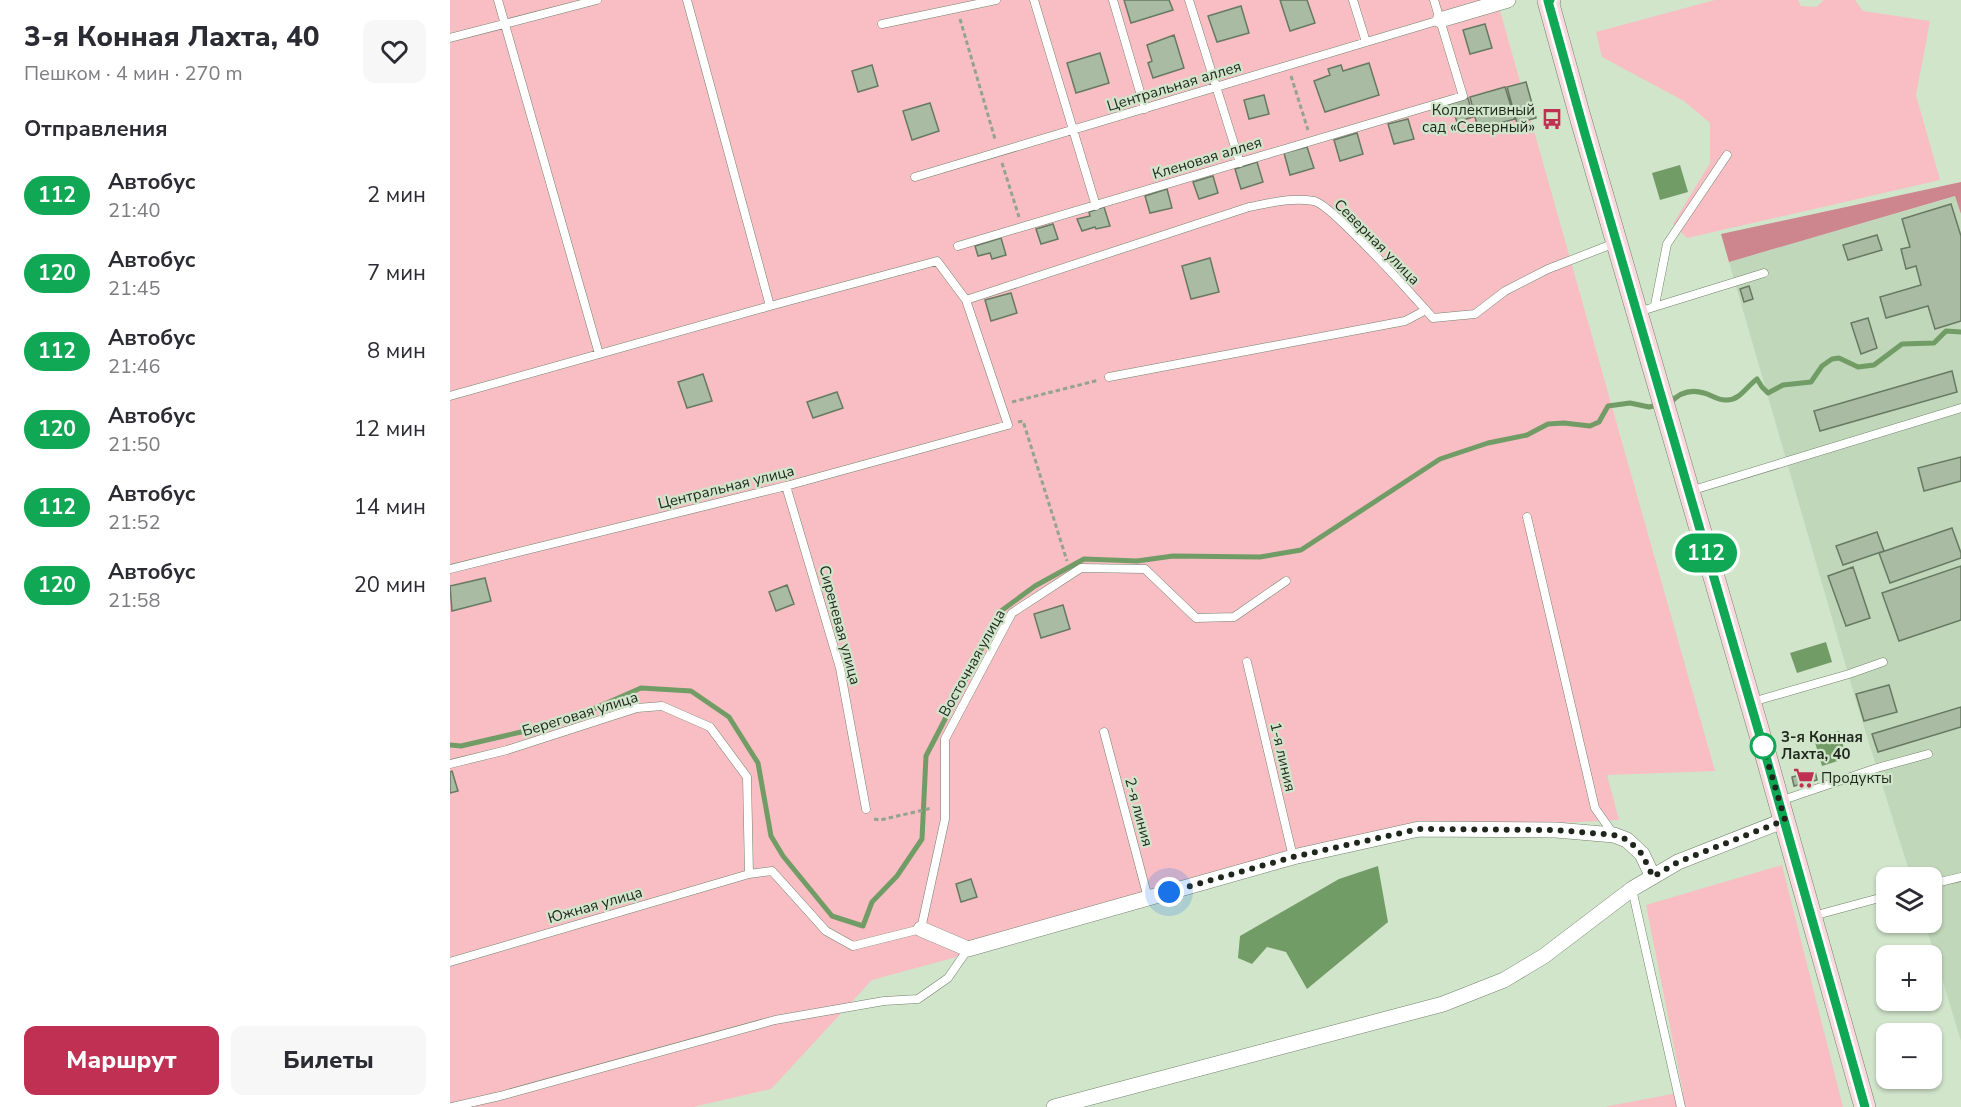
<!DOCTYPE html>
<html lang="ru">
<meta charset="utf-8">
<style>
:root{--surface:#fff;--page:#f7f7f7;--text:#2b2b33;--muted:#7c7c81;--accent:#c03053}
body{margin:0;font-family:"Nunito Sans",sans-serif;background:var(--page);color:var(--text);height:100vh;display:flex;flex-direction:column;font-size:22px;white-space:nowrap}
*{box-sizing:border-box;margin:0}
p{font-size:20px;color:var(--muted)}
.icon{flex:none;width:33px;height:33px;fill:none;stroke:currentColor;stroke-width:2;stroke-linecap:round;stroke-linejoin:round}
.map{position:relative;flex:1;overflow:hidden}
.details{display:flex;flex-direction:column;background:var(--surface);width:450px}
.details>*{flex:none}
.badge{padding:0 12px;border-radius:20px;font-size:21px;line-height:39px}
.tools{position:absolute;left:1426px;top:867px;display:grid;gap:12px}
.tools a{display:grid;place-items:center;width:66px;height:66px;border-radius:12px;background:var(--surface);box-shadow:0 2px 4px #0004;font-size:30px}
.you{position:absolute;width:30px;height:30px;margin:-15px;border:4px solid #fff;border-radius:50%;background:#1a73e8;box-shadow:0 0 0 9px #1a73e833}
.map>.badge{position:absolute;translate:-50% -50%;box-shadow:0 0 0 3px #fff}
h2{padding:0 24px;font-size:22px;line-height:54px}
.round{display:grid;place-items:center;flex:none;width:63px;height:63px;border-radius:12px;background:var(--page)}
.headline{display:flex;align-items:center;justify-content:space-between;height:102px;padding:0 24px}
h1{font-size:28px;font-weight:800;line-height:45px}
.primary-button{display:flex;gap:12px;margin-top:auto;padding:12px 24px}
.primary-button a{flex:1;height:69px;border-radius:12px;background:var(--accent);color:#fff;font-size:24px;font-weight:800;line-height:69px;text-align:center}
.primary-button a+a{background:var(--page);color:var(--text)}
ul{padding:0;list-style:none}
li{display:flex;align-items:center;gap:18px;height:78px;padding:0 24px}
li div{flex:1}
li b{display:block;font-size:22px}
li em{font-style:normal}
li .badge{min-width:66px;font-weight:700;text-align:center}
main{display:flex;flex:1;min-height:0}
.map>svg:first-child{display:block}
.built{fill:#c0d8b9}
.green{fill:#f8bec4}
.forest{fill:#cd858e}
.water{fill:#729c66}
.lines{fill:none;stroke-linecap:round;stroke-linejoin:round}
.stream{stroke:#729c66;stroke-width:5}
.building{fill:#a9bca3;stroke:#677962;stroke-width:1.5}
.service-casing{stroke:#71836b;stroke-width:9}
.minor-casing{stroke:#71836b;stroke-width:16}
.secondary-casing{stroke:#71836b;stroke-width:22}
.path{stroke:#93a38f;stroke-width:3;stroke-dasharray:4.5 3;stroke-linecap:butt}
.service{stroke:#fff;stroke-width:8}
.minor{stroke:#fff;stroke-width:15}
.secondary{stroke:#f8d9dd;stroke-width:21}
.line-casing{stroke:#fff;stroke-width:14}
.line{stroke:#10a855;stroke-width:9}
.walk{stroke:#1f271d;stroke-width:6;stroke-dasharray:0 10.8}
.stop-dot{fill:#fff;stroke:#10a855;stroke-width:3}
.labels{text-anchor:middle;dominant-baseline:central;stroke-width:4.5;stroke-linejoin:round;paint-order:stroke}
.street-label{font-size:15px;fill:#1f271d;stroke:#d1e5cb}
.poi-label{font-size:15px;fill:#1f271d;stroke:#d1e5cb;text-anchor:end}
.stop-label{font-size:15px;font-weight:bold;fill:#1f271d;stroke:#d1e5cb;text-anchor:start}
</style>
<main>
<section class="details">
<div class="headline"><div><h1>3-я Конная Лахта, 40</h1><p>Пешком · 4 мин · 270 m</p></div><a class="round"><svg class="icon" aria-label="heart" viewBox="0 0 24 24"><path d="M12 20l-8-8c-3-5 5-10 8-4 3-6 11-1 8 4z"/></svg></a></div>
<h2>Отправления</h2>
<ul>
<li><span class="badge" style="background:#10a855;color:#fff">112</span><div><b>Автобус</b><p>21:40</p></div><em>2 мин</em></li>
<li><span class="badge" style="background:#10a855;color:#fff">120</span><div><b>Автобус</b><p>21:45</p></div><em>7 мин</em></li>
<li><span class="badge" style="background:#10a855;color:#fff">112</span><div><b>Автобус</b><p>21:46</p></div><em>8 мин</em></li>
<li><span class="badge" style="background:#10a855;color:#fff">120</span><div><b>Автобус</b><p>21:50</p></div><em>12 мин</em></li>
<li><span class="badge" style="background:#10a855;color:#fff">112</span><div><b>Автобус</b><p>21:52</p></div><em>14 мин</em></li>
<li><span class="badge" style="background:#10a855;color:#fff">120</span><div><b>Автобус</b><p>21:58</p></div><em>20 мин</em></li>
</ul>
<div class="primary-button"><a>Маршрут</a><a>Билеты</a></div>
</section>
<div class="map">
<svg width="1511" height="1107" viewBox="0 0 1511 1107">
<rect width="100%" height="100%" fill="#d1e5cb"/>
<path class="built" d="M 1506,196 L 1511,214 L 1511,1041 L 1475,923 L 1482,922 L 1482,878 L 1461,877 L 1408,708 L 1279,262 Z"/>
<path class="green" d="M 0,0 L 1047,0 L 1265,771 L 1157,775 L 1169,820 L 972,830 L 422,980 L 321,1089 L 243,1107 L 0,1107 Z
M 1265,0 L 1348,0 L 1351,6 L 1366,7 L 1374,0 L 1405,0 L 1413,11 L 1480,21 L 1466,95 L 1490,180 L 1237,238 L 1223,224 L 1260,163 L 1260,123 L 1234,101 L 1152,57 L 1146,32 Z
M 1332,865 L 1393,1107 L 1154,1107 L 1233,1092 L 1196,905 Z"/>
<path class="forest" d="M 1511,182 L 1511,214 L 1505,196 L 1279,262 L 1271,234 Z"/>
<path class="water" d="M 1230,165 L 1238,192 L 1210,200 L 1202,173 Z
M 1376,642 L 1382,662 L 1347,673 L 1340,653 Z
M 1389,731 L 1397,758 L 1372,766 L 1364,739 Z
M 928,866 L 938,922 L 857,989 L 836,952 L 817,947 L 802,964 L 788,958 L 790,936 L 889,879 Z"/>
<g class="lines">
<path class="stream" d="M 1220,403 C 1229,393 1241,389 1254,393 C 1262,395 1268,401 1277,400 C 1290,400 1297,386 1307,379 L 1312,387 L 1318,393 L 1333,385 L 1361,382 L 1372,366 L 1382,359 L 1389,358 L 1408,367 L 1424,365 L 1452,344 L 1484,343 L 1496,331 L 1511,332
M 0,745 L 11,746 L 71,732 L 141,710 L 191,688 L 241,691 L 279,717 L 308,763 L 321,836 L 333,856 L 382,916 L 413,926 L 422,902 L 447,876 L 472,839 L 476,756 L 551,611 L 585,586 L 634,559 L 687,561 L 723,556 L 810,557 L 851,550 L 990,459 L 1038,443 L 1077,435 L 1098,424 L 1114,423 L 1140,426 L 1149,422 L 1158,406 L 1180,403 L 1199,407 L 1208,405"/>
</g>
<path class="building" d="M 674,0 L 719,0 L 723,10 L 681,23 Z
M 830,0 L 857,0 L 865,23 L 840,31 Z
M 791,6 L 799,33 L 767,42 L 758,16 Z
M 1035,24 L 1042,48 L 1020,54 L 1013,30 Z
M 724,35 L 734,68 L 703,78 L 698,63 L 702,61 L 697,45 Z
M 650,53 L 659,83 L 626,93 L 617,63 Z
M 919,63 L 929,95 L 875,112 L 864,81 L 880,75 L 878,69 L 891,65 L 893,71 Z
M 422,65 L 428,86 L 408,92 L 402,71 Z
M 1076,82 L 1086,118 L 1067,123 L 1057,87 Z
M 1055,87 L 1065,119 L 1028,129 L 1020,97 Z
M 814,95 L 819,114 L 799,119 L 794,100 Z
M 1018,98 L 1023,117 L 1007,122 L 1003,110 L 998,111 L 996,105 Z
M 480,103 L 489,131 L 462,140 L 453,111 Z
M 958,119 L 964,139 L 944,144 L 938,124 Z
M 907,133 L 913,154 L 890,161 L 884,140 Z
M 857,147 L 864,168 L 840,175 L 834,153 Z
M 807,162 L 813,182 L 791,189 L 785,169 Z
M 763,176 L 768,193 L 749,199 L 743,182 Z
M 717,189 L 722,208 L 700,213 L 695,196 Z
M 1501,204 L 1511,236 L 1511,321 L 1485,329 L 1478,306 L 1436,318 L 1430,297 L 1471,285 L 1466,266 L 1456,269 L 1451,249 L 1460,247 L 1452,219 Z
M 654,207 L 660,226 L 646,229 L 645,227 L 632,231 L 627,219 L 640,216 L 639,212 Z
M 603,224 L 608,239 L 591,244 L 586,229 Z
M 1427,235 L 1432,250 L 1398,260 L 1393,245 Z
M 551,238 L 556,255 L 542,259 L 540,253 L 528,256 L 525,246 Z
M 760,258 L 769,292 L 741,299 L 732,266 Z
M 1299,286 L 1303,299 L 1294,302 L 1290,289 Z
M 561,293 L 567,313 L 541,321 L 535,300 Z
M 1418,318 L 1427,348 L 1411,354 L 1401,323 Z
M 1502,371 L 1507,392 L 1370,431 L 1364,411 Z
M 253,374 L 262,401 L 237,408 L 228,382 Z
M 387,392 L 393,408 L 363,418 L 357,402 Z
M 1511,457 L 1511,481 L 1474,491 L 1468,468 Z
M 1502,528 L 1511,553 L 1511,558 L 1440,583 L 1429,553 Z
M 1427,532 L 1434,551 L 1393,565 L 1386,546 Z
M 1511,566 L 1511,620 L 1449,641 L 1432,593 Z
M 1403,567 L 1420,618 L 1396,626 L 1378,576 Z
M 35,578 L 41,601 L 2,611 L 0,586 Z
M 337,585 L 344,604 L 326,611 L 319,592 Z
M 613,605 L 620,629 L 591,638 L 584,614 Z
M 1439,685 L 1447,712 L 1414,721 L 1406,694 Z
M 1511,707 L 1511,727 L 1428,752 L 1422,734 Z
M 2,771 L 8,791 L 0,793 L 0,772 Z
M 1365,771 L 1367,780 L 1344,786 L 1342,777 Z
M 521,879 L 527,897 L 511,902 L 506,884 Z"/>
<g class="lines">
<defs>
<path id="service" d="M 48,0 L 149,354
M 237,0 L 320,306
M 584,0 L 646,206
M 663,0 L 695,109
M 739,0 L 790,163
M 903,0 L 916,42
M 432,24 L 546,0
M 0,38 L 147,0
M 465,177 L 990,20
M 508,246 L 1013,96 L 984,0
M 516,300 L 799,207 C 821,203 841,197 864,201 C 881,204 966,299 983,318 L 1025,314 L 1055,291 L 1098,269 L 1165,243
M 1205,305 L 1217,244 L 1277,155
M 1188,312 L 1314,273
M 659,377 L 955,321 L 976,310
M 0,396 L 320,306 L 487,261 L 516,300 L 558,425 L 336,486 L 0,569
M 336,486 L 390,668 L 416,809
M 1240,491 L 1511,408
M 1077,517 L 1145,808 L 1164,835
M 797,662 L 843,857
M 1302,702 L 1399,674 L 1433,662
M 654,732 L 698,898
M 0,764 L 57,750 L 187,708 L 212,706 L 260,727 L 297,777 L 299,874 L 322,871 L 376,931 L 403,946 L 471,929 L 495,819 L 495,739 L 562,613 L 631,568 L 695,569 L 746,618 L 784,617 L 836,581
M 1330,801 L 1427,768 L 1478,754
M 1482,884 L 1511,877
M 1182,889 L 1231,1107
M 1363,916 L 1437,896
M 0,962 L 299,874
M 2,1107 L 50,1096 L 325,1020 L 434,1001 L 468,999 L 498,978 L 518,949"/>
<path id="minor" d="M 990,20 L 1058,0
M 471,929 L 518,949 L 843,857 L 969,829 L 1106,830 L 1164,835 L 1177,840 L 1192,854 L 1203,877
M 604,1107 L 993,1004 L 1054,980 L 1094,956 L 1182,889 L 1228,862 L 1335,820"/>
<path id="secondary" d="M 1100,0 L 1098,1 L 1129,113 L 1314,749 L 1415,1107"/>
</defs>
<use href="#service" class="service-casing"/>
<use href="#minor" class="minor-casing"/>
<use href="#secondary" class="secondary-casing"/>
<path class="path" d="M 510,19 L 545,139
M 841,76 L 858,130
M 552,163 L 569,217
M 562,402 L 649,380
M 568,422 L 573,421 L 617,561
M 424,819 L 430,820 L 482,808"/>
<use href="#service" class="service"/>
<use href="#minor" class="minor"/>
<use href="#secondary" class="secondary"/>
</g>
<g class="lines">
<defs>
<path id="line" d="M 1100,0 L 1098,1 L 1135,134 L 1319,767 L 1415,1107"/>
</defs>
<use href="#line" class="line-casing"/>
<use href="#line" class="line"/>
<path class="walk" d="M 719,892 L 843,857 L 969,829 L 1106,830 L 1164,835 L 1178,840 L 1192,854 L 1203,877 L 1228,862 L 1335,820 L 1313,746"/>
</g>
<defs>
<symbol id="bus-bare" viewBox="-9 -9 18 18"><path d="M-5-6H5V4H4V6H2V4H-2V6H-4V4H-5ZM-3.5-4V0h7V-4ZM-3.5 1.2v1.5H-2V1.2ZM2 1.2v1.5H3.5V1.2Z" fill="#c03053" stroke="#d1e5cb" stroke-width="2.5" paint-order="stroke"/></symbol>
<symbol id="supermarket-bare" viewBox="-9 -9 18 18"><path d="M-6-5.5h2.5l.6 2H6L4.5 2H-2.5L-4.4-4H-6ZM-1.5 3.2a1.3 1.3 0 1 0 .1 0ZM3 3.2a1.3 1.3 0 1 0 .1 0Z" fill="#c03053" stroke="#d1e5cb" stroke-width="2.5" paint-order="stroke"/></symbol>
</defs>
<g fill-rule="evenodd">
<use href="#bus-bare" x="1087" y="104" width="30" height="30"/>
<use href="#supermarket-bare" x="1339" y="763" width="30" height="30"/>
</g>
<circle class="stop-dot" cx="1313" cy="746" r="12"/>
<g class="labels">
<g class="street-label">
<text transform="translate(724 86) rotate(-17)">Центральная аллея</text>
<text transform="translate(757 158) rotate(-17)">Кленовая аллея</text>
<text transform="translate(927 242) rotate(45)">Северная улица</text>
<text transform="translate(276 487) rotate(-14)">Центральная улица</text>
<text transform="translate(390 625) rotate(75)">Сиреневая улица</text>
<text transform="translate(522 663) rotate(-61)">Восточная улица</text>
<text transform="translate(130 714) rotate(-17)">Береговая улица</text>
<text transform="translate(833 757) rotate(77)">1-я линия</text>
<text transform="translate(689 812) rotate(75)">2-я линия</text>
<text transform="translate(145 905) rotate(-16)">Южная улица</text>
</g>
<g class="poi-label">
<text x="1085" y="110">Коллективный<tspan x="1085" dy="17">сад «Северный»</tspan></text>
<text x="1371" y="778" text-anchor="start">Продукты</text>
</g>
<g class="stop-label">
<text x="1331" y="737">3-я Конная<tspan x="1331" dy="17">Лахта, 40</tspan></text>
</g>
</g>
</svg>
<div class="tools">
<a><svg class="icon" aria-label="layers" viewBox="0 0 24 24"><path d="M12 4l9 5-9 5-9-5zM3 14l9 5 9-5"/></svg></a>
<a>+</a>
<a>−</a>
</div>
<div class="you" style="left:719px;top:892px"></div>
<b class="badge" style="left:1256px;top:553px;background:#10a855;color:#fff">112</b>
</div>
</main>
